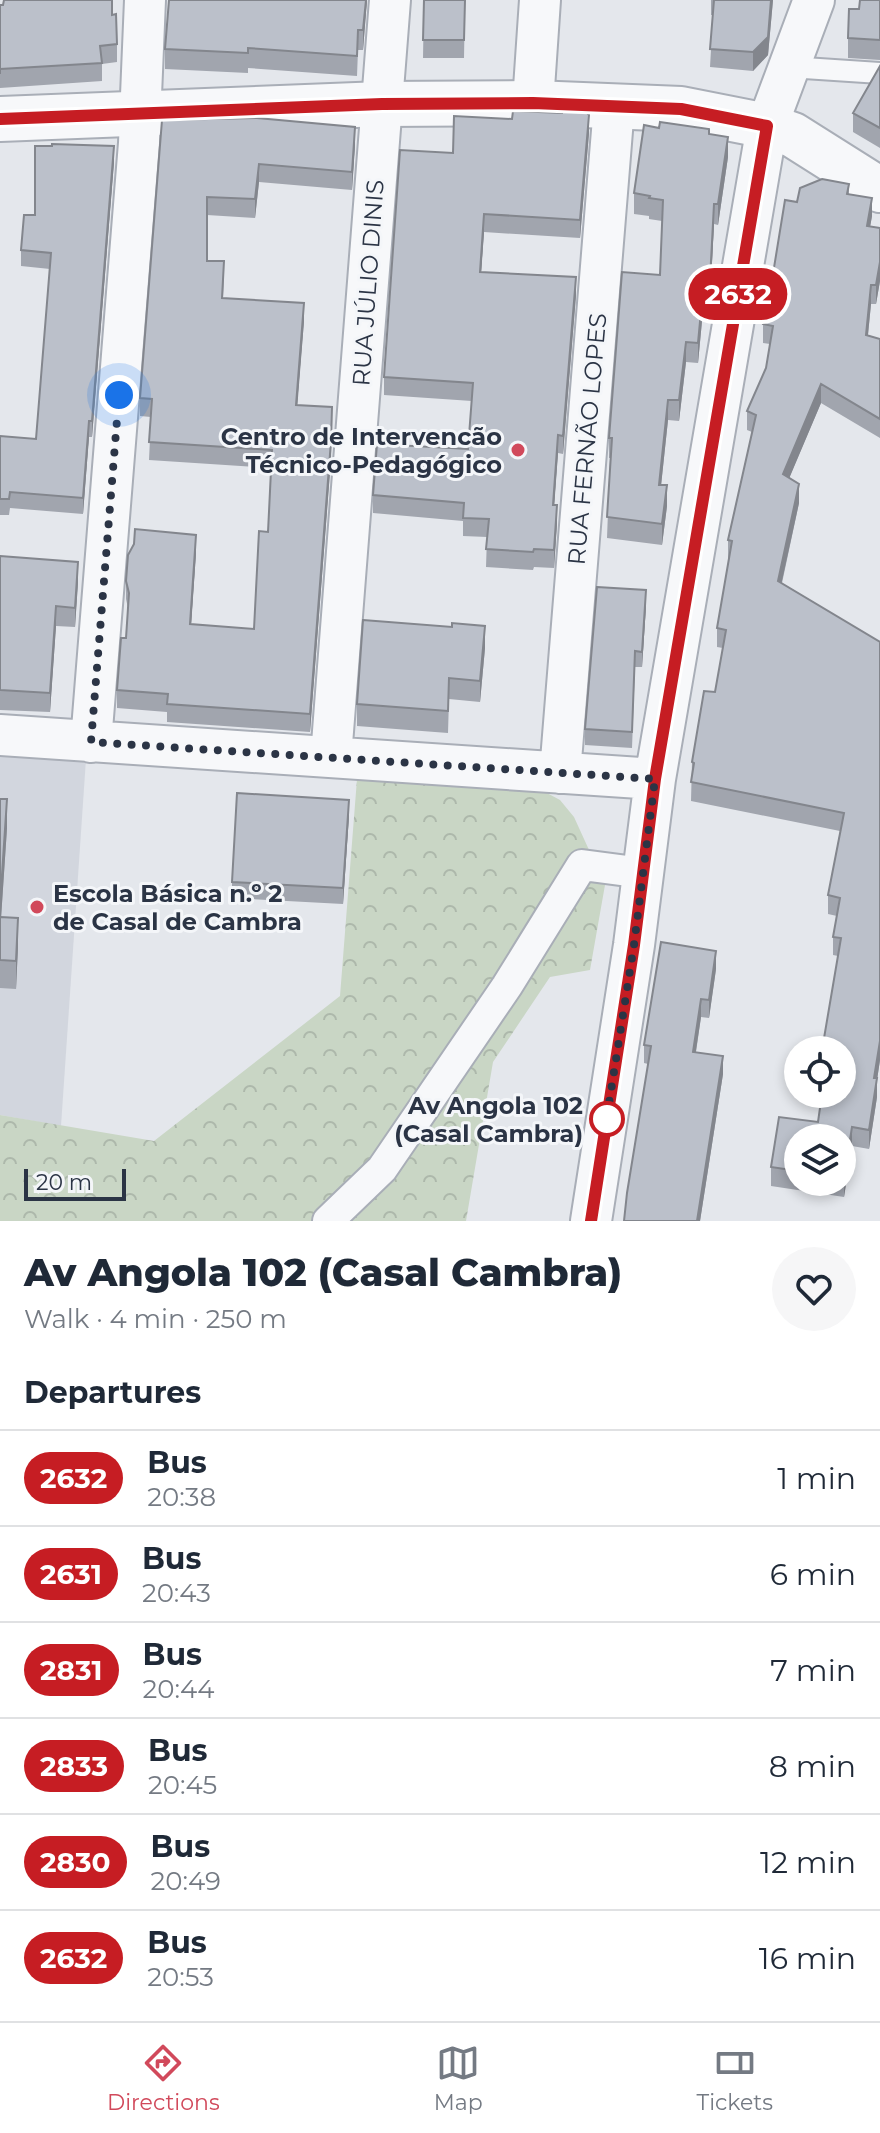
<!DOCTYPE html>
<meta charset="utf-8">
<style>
:root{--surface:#fff;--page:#f6f6f7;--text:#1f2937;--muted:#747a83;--line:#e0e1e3;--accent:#d1495b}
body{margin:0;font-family:Montserrat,sans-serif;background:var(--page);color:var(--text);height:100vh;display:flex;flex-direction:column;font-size:30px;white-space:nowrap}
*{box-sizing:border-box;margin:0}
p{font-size:26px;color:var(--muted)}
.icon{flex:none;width:44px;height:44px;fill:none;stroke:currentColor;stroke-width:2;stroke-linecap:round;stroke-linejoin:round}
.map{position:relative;height:1221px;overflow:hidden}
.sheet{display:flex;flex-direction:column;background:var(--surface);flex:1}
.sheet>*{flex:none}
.badge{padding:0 16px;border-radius:26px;font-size:28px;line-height:52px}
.tools{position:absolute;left:784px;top:1036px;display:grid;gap:16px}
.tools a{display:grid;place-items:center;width:72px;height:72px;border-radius:50%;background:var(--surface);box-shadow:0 4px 12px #0003;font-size:40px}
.scale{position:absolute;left:24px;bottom:20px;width:102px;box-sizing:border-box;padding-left:8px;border:4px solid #2b3445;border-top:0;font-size:22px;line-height:28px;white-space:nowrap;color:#2b3445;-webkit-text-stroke:6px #f4f6f9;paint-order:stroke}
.you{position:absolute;width:40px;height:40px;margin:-20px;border:6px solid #fff;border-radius:50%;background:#1a73e8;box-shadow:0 0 0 12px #1a73e833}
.map>.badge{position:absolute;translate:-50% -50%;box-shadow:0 0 0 4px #fff}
h2{padding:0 24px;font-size:30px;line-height:72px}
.round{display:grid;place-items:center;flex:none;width:84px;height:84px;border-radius:42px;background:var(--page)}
.head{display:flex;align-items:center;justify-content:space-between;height:136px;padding:0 24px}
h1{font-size:38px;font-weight:800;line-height:60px}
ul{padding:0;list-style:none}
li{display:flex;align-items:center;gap:24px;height:96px;padding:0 24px;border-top:2px solid var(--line)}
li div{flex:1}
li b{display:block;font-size:30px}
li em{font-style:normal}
li .badge{min-width:88px;font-weight:700;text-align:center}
.menu{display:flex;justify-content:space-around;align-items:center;height:112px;border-top:2px solid var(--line);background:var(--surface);font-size:22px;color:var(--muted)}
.menu a{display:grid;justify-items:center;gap:4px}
.menu .selected{color:var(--accent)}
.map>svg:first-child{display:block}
.built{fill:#d2d6de}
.park{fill:url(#park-crowns)}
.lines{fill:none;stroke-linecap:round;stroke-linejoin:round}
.service-casing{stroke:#a9aeb7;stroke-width:24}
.pedestrian-casing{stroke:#a9aeb7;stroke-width:34}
.minor-casing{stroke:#a9aeb7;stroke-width:44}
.tertiary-casing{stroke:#a9aeb7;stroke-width:48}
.service{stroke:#f7f8fa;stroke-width:20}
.pedestrian{stroke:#f7f8fa;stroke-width:30}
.minor{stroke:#f7f8fa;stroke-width:40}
.tertiary{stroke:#f7f8fa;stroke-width:44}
.wall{fill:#a1a5ae;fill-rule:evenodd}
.shaded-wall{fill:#83868d}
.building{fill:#bbc0ca;stroke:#83868d;stroke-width:2}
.line-casing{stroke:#fff;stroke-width:18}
.line{stroke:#c61d23;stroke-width:12}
.walk{stroke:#2b3445;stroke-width:8;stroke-dasharray:0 14.4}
.poi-dot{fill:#d1495b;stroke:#f4f6f9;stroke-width:3}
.stop-dot{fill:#fff;stroke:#c61d23;stroke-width:4}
.labels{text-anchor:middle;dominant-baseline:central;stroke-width:6;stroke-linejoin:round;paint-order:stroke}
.street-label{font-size:24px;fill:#2b3445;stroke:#f4f6f9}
.poi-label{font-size:24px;font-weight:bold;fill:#2b3445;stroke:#f4f6f9;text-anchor:end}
.stop-label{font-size:24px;font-weight:bold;fill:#2b3445;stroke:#f4f6f9;text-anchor:end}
</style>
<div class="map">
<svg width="880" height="1221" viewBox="0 0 880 1221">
<defs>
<pattern id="park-crowns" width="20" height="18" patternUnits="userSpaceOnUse" patternTransform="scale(2)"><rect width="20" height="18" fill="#c9d6c5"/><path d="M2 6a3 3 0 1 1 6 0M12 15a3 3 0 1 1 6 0" fill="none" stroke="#adb8ab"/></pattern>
</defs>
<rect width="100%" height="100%" fill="#e4e7ec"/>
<path class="built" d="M 0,752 L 86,759 L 61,1126 L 0,1115 Z"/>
<path class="park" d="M 357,779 L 547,793 L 560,800 L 574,817 L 605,885 L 590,970 L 550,977 L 493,1062 L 466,1221 L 0,1221 L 0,1115 L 154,1141 L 340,996 Z"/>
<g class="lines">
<defs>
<path id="service" d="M 789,67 L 880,73"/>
<path id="pedestrian" d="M 328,1221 L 382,1169 L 507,986 L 582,865 L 643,873"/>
<path id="minor" d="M 533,103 L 540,0
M 0,735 L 655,779
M 91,742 L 139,143 L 145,0
M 331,757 L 390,0
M 560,773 L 614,106
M 591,1221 L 634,945 L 655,779 L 767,126 L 814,0"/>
<path id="tertiary" d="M 0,119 L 382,104 L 533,103 L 681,109 L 767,126 L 793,135 L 880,190"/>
</defs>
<use href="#service" class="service-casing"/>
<use href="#pedestrian" class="pedestrian-casing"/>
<use href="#minor" class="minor-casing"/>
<use href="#tertiary" class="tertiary-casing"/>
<use href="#service" class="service"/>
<use href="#pedestrian" class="pedestrian"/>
<use href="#minor" class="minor"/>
<use href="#tertiary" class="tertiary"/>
</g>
<path class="wall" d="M 367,0 L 363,50 L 358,50 L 357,76 L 248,68 L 248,73 L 165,69 L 165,49 Z
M 424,0 L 465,0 L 464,58 L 423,58 Z
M 711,0 L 773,0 L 768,55 L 753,71 L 710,67 L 713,15 L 711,15 Z
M 880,0 L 880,60 L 848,58 L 848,38 L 859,9 Z
M 0,5 L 113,15 L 117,44 L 117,62 L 102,64 L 102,81 L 0,88 L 0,92 Z
M 880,66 L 880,148 L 853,132 L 853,113 Z
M 512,119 L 589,133 L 580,238 L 484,232 L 481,272 L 576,295 L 563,454 L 558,453 L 554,505 L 557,523 L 554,568 L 534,567 L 533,570 L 486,567 L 487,537 L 463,536 L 463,521 L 373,513 L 373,495 L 468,449 L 472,401 L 384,395 L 384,377 L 453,153 Z
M 162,120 L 355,145 L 352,190 L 259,182 L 255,218 L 207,215 L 207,261 L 224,279 L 223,298 L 304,321 L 297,405 L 331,459 L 310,732 L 167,722 L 167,712 L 117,708 L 117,690 L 126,638 L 128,608 L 126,599 L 126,581 L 196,553 L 191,624 L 254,629 L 268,532 L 271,468 L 149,460 L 151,417 L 140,416 L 140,398 Z
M 709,134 L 728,157 L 718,225 L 714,224 L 710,301 L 704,300 L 698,363 L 686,362 L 679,421 L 668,420 L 661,485 L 667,506 L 662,545 L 607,538 L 610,458 L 609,458 L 609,438 L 660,275 L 662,221 L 649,219 L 649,216 L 634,214 L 634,193 Z
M 114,162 L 92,437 L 89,437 L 83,514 L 10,508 L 9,515 L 0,515 L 0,436 L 36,439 L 50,269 L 21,266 L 21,250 L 35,215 Z
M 822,179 L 849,184 L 849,194 L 872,198 L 872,216 L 870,226 L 880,228 L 880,281 L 876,304 L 871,304 L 868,335 L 880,339 L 880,438 L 821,403 L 789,478 L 799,484 L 799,503 L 782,583 L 880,642 L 880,1060 L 877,1080 L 877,1097 L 869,1149 L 852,1146 L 844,1197 L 771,1186 L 771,1167 L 779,1117 L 818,1122 L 822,1094 L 842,1094 L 842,1050 L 822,1050 L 838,956 L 833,955 L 833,937 L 837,916 L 828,914 L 828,895 L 840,831 L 691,801 L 692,762 L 704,691 L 715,692 L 723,648 L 717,647 L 717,628 L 729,559 L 728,559 L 728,540 L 752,432 L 747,430 L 747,411 L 766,368 L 770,344 L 763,343 L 763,324 L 770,280 L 772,280 L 785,200 L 797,202 L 800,188 ZM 798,1138 L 842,1138 L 842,1182 L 798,1182 Z
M 0,556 L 78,582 L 75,627 L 56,626 L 50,712 L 0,710 Z
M 646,606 L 642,667 L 635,667 L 632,748 L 585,745 L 585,729 Z
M 452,627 L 485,648 L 480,702 L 449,699 L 448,733 L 357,726 L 357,704 Z
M 0,799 L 7,828 L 1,917 L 18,946 L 16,989 L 0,988 Z
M 349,816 L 343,904 L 232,898 L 232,882 Z
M 716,969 L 709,1018 L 701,1017 L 696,1052 L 723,1074 L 700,1221 L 624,1221 L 648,1064 L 644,1063 L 644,1045 Z"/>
<path class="shaded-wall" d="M 366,0 L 367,0 L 363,50 L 363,30 Z
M 771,0 L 773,0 L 768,55 L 753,71 L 753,52 Z
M 589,115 L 589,133 L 580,238 L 580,220 Z
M 355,127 L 355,145 L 352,190 L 352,172 Z
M 728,137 L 728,157 L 718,225 L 718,204 Z
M 114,146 L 114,162 L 92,437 L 92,421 Z
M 259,164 L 259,182 L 255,218 L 255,199 Z
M 872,198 L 872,216 L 867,245 L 867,226 Z
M 714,204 L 714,224 L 710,301 L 710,280 Z
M 484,214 L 484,232 L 480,290 L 480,272 Z
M 880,262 L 880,281 L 876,304 L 876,285 Z
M 576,277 L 576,295 L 563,454 L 563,436 Z
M 704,279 L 704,300 L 698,363 L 698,343 Z
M 871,285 L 871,304 L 866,354 L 866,335 Z
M 304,303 L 304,321 L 296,423 L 296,405 Z
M 686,342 L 686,362 L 679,421 L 679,400 Z
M 821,384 L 821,403 L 783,493 L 783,474 Z
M 668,400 L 668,420 L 659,505 L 659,485 Z
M 332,407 L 331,459 L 310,732 L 310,714 Z
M 89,421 L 89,437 L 83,514 L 83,498 Z
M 558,435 L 558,453 L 553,523 L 553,505 Z
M 799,484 L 799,503 L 778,599 L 778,581 Z
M 667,485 L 667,506 L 662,545 L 662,524 Z
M 557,505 L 557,523 L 554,568 L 554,550 Z
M 196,535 L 196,553 L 190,642 L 190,624 Z
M 78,562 L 78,582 L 75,627 L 75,608 Z
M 646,590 L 646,606 L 642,667 L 642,652 Z
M 56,606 L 56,626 L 50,712 L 50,693 Z
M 485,626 L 485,648 L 480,702 L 480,681 Z
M 7,799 L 7,828 L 0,934 L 0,905 Z
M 349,800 L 349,816 L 343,904 L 343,888 Z
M 18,918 L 18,946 L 16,989 L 16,961 Z
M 716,951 L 716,969 L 709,1018 L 709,1000 Z
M 701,999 L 701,1017 L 693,1070 L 693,1052 Z
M 880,1041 L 880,1060 L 877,1080 L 877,1097 L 869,1149 L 869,1130 L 874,1078 Z
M 723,1056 L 723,1074 L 700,1221 L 697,1221 Z
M 852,1127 L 852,1146 L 844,1197 L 844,1178 Z"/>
<path class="building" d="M 4,0 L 112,0 L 112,15 L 116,14 L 117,44 L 100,46 L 102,63 L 0,69 L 0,74 L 0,5 L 3,5 Z
M 169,0 L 366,0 L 363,30 L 358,30 L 357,56 L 248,48 L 248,53 L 165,49 Z
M 424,0 L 465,0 L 464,40 L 423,40 Z
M 714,0 L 771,0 L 768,37 L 753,52 L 710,49 Z
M 860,0 L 880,0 L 880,40 L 848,38 L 849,9 L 859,9 Z
M 880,66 L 880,128 L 853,113 Z
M 513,111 L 562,113 L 562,111 L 586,112 L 589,115 L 580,220 L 484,214 L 480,272 L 576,277 L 563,436 L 558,435 L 553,505 L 557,505 L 554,550 L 534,549 L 533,552 L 486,549 L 489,519 L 463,518 L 464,503 L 373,495 L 377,444 L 468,449 L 473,383 L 384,377 L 400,150 L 453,153 L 454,116 L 512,119 Z
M 257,118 L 355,127 L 352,172 L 259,164 L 255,199 L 207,197 L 207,261 L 224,261 L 222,298 L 304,303 L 296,405 L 332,407 L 331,441 L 310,714 L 167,704 L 168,694 L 117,690 L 121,638 L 126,638 L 129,593 L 126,581 L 128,555 L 134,544 L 135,529 L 196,535 L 190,624 L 254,629 L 259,531 L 268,532 L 272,450 L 149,442 L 152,399 L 140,398 L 162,120 Z
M 660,122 L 709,129 L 709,134 L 728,137 L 718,204 L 714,204 L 710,280 L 704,279 L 698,343 L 686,342 L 679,400 L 668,400 L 659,485 L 667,485 L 662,524 L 607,517 L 612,438 L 609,438 L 622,272 L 660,275 L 663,200 L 649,198 L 650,196 L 634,193 L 644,125 L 659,128 Z
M 52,144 L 114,146 L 92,421 L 89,421 L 83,498 L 10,492 L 9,499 L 0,499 L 0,436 L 36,439 L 51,253 L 21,250 L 24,215 L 35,215 L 35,146 L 52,146 Z
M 822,179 L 849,184 L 847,194 L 872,198 L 867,226 L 880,228 L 880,262 L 876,285 L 871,285 L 866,335 L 880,339 L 880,419 L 821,384 L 783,474 L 799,484 L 778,581 L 880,642 L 880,1041 L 874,1078 L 877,1078 L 869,1130 L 852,1127 L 844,1178 L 842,1178 L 842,1138 L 798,1138 L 798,1171 L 771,1167 L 779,1117 L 818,1122 L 822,1094 L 842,1094 L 842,1050 L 822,1050 L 841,938 L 833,937 L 840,898 L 828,895 L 844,813 L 691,782 L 694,763 L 692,762 L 704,691 L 715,692 L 726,630 L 717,628 L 732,541 L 728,540 L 756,415 L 747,411 L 766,368 L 773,326 L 763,324 L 770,280 L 772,280 L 785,200 L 797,202 L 800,188 Z
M 0,556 L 78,562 L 75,608 L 56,606 L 50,693 L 0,690 Z
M 597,587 L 646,590 L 642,652 L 635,651 L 632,732 L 585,729 Z
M 363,620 L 452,627 L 452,623 L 485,626 L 480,681 L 449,678 L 448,711 L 357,704 Z
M 237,793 L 349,800 L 343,888 L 232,882 Z
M 0,799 L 7,799 L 0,905 Z
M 0,917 L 18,918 L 16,961 L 0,960 Z
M 661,942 L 716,951 L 709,1000 L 701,999 L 693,1052 L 723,1056 L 697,1221 L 624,1221 L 627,1193 L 651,1046 L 644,1045 Z"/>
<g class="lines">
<defs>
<path id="line" d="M 0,119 L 382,104 L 533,103 L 681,109 L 767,126 L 655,779 L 634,945 L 591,1221"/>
</defs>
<use href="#line" class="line-casing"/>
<use href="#line" class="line"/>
<path class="walk" d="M 119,395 L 91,742 L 655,779 L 634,945 L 605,1129 L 607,1119"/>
</g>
<g class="poi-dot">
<circle cx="518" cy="450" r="8"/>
<circle cx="37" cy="907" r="8"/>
</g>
<circle class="stop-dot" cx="607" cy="1119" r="16"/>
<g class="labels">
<g class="street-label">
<text transform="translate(368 283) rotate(-86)">RUA JÚLIO DINIS</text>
<text transform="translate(587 439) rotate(-85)">RUA FERNÃO LOPES</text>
</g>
<g class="poi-label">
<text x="502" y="436">Centro de Intervencão<tspan x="502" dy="28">Técnico-Pedagógico</tspan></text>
<text x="53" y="893" text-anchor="start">Escola Básica n.º 2<tspan x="53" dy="28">de Casal de Cambra</tspan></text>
</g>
<g class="stop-label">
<text x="583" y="1105">Av Angola 102<tspan x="583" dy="28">(Casal Cambra)</tspan></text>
</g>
</g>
</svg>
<div class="tools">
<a><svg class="icon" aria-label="locate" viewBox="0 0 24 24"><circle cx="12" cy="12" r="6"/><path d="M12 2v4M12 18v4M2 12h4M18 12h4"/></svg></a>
<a><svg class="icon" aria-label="layers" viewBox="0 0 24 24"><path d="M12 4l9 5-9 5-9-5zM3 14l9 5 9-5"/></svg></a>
</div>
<div class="scale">20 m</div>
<div class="you" style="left:119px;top:395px"></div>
<b class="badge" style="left:738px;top:294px;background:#c61d23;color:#fff">2632</b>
</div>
<section class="sheet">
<div class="head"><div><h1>Av Angola 102 (Casal Cambra)</h1><p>Walk · 4 min · 250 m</p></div><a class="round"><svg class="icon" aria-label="heart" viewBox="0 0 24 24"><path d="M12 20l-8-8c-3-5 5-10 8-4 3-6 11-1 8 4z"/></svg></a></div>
<h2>Departures</h2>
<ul>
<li><span class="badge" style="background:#c61d23;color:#fff">2632</span><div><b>Bus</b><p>20:38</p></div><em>1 min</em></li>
<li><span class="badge" style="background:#c61d23;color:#fff">2631</span><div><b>Bus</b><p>20:43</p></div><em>6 min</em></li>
<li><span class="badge" style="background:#c61d23;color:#fff">2831</span><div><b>Bus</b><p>20:44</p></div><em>7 min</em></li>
<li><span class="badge" style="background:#c61d23;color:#fff">2833</span><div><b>Bus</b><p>20:45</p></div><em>8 min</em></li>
<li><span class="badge" style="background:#c61d23;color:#fff">2830</span><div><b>Bus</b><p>20:49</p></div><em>12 min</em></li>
<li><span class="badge" style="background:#c61d23;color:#fff">2632</span><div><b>Bus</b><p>20:53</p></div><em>16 min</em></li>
</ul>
</section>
<nav class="menu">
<a class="selected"><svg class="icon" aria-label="directions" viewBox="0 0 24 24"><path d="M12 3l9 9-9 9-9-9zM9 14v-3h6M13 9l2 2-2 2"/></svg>Directions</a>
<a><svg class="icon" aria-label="map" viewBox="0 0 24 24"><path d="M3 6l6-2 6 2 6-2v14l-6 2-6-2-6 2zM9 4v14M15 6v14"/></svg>Map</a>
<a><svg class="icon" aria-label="tickets" viewBox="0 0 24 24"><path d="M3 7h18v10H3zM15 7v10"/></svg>Tickets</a>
</nav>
